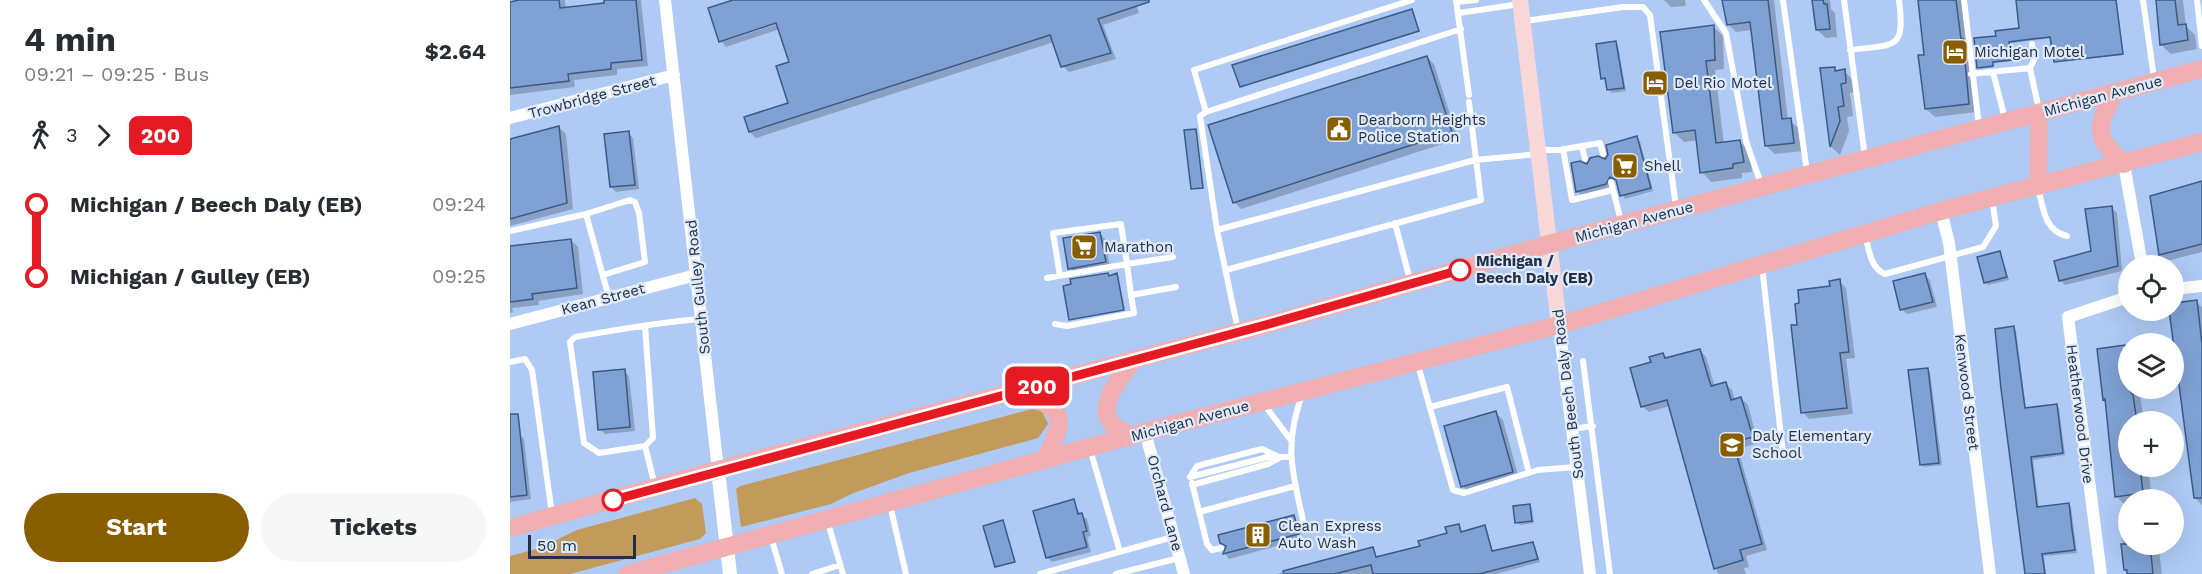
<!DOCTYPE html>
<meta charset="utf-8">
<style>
:root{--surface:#fff;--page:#f7f7f7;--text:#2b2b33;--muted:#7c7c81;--accent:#885e00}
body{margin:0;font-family:"Work Sans",sans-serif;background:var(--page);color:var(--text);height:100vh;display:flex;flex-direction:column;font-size:22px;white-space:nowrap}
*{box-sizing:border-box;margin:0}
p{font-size:20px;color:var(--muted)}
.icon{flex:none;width:33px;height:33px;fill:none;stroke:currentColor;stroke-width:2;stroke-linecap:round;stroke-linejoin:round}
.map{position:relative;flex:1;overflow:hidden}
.panel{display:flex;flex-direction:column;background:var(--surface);width:510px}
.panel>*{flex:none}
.badge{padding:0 12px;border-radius:9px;font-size:21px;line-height:39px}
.buttons{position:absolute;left:1608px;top:255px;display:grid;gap:12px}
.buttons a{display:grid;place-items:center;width:66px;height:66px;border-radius:50%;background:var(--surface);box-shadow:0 6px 24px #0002;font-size:30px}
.scale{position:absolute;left:18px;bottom:15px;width:108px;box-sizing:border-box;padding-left:6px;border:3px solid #222f44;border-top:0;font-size:16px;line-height:21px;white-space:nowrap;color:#222f44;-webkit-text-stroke:4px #dfeafa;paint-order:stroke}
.map>.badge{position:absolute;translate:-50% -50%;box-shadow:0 0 0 3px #fff}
.legs{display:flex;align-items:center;gap:9px;height:66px;padding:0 24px;font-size:20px}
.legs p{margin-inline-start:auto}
.summary{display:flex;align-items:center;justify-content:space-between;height:102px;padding:0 24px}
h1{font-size:33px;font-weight:700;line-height:45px}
.cta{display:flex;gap:12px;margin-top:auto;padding:12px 24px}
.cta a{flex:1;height:69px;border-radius:36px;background:var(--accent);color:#fff;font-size:24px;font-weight:700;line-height:69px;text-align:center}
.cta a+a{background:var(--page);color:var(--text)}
ul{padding:0 24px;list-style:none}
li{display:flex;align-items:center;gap:21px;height:72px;font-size:22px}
li i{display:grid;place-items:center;width:9px;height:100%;margin:0 8px;background:currentColor}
li i::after{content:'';width:15px;height:15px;margin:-8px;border:4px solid;border-radius:50%;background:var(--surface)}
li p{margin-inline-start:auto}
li:first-child i{background:linear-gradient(#0000 50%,currentColor 0)}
li:last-child i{background:linear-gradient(currentColor 50%,#0000 0)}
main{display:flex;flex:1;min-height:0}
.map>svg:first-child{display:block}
.green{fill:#c29b5b}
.shadow{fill:#0003}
.building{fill:#7fa1d4;stroke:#3b5a88;stroke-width:1.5}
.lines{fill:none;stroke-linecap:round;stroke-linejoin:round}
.service{stroke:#fff;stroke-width:6}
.minor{stroke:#fff;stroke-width:12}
.tertiary{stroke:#fff;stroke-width:14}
.secondary{stroke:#f8d7d8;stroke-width:16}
.primary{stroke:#f2afb2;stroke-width:18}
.line-1-casing{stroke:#fff;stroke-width:14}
.line-1{stroke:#e51a23;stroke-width:9}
.stop-1-dot{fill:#fff;stroke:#e51a23;stroke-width:3}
.labels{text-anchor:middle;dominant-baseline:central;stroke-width:4.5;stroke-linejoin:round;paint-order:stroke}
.poi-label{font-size:15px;fill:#222f44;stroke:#dfeafa;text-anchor:start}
.street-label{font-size:15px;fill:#222f44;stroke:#dfeafa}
.stop-label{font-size:15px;font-weight:bold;fill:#222f44;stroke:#dfeafa;text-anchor:start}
</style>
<main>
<section class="panel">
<div class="summary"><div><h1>4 min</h1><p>09:21 – 09:25 · Bus</p></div><b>$2.64</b></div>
<div class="legs"><svg class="icon" aria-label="walk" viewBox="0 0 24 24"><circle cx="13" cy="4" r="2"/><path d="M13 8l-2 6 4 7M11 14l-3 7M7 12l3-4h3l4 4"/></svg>3<svg class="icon" aria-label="forward" viewBox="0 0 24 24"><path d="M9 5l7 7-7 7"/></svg><b class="badge" style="background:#e51a23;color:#fff">200</b></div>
<ul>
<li><i style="color:#e51a23"></i><b>Michigan / Beech Daly (EB)</b><p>09:24</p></li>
<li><i style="color:#e51a23"></i><b>Michigan / Gulley (EB)</b><p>09:25</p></li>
</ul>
<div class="cta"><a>Start</a><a>Tickets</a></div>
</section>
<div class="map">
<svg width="1692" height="574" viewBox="0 0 1692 574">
<rect width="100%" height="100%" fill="#aecaf5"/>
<path class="green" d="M 522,409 L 532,411 L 538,424 L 528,438 L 399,473 L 341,494 L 321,504 L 231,527 L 226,489 L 230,486 Z
M 185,498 L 192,504 L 196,533 L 190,539 L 60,574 L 0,574 L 0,556 L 30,548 L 67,530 Z"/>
<path class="shadow" d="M 10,0 L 55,0 L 56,9 L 96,5 L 96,0 L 131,0 L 138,66 L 107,69 L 107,75 L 64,80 L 65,87 L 0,95 L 0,4 Z
M 228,0 L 625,0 L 629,13 L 593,25 L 606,59 L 559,72 L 553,66 L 544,42 L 246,138 L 240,132 L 280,104 L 281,63 L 270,29 L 216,47 L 212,42 L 274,22 L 273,19 L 210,41 Z
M 1154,0 L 1175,0 L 1176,6 L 1161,7 Z
M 1214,0 L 1264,0 L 1278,120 L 1289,128 L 1292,151 L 1265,154 L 1256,146 L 1243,30 L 1226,32 L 1218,24 Z
M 1304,0 L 1320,0 L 1321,9 L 1325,13 L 1327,37 L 1316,38 L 1307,30 Z
M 1409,0 L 1453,0 L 1467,112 L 1425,117 L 1416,109 L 1416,56 Z
M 1507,0 L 1606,0 L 1613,55 L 1546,62 L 1542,38 L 1500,43 L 1502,61 L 1483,63 L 1484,67 L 1470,69 L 1487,37 L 1511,30 Z
M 1646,0 L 1673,0 L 1676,26 L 1685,35 L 1687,49 L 1661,54 L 1651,45 Z
M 903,12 L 909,32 L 731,87 Z
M 1204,27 L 1213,36 L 1214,69 L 1205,70 L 1214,144 L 1230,142 L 1240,151 L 1242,172 L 1232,173 L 1232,178 L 1201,182 L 1192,172 L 1188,140 L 1174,142 L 1164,132 Z
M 1105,43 L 1108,46 L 1116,91 L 1101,93 L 1097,81 L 1092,78 Z
M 917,57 L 924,64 L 948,139 L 731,209 L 724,202 Z
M 1312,70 L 1334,71 L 1344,81 L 1345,92 L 1340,93 L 1343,116 L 1337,117 L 1339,131 L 1330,155 L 1321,147 Z
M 49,127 L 56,134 L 63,209 L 0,226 L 0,140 Z
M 686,131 L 693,189 L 684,189 L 683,188 Z
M 118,133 L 123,138 L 129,189 L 106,192 L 101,187 Z
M 1126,138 L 1130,141 L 1143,191 L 1115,199 L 1108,181 L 1104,179 L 1099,187 L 1071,195 L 1067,191 L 1077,166 L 1095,161 Z
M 1692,182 L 1692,252 L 1657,261 L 1650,255 Z
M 1602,208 L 1607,213 L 1612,271 L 1555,285 L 1550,280 L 1582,252 Z
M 590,234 L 595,239 L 600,267 L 565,273 L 560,268 Z
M 61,240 L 68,247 L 73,294 L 28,301 L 29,305 L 2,308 L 3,312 L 0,313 L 0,247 Z
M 1489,252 L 1499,280 L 1478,285 L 1475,282 Z
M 607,275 L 614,310 L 560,320 L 599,277 Z
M 1415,275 L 1420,280 L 1427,307 L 1397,314 L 1392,309 Z
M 1329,281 L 1336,288 L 1345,358 L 1336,359 L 1343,414 L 1299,419 L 1293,412 L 1289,326 L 1291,305 Z
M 1686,302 L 1692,307 L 1692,505 L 1686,499 L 1661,310 L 1664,310 L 1664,304 Z
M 1504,328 L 1506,331 L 1516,409 L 1546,405 L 1549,408 L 1555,455 L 1523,460 L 1529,508 L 1558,504 L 1561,507 L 1567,553 L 1534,556 L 1536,574 L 1517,574 Z
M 1614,347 L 1618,351 L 1618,388 L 1629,388 L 1634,422 L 1618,422 L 1618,466 L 1638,466 L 1642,500 L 1618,500 L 1618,506 L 1616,506 L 1606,496 L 1597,402 L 1594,399 Z
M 1190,350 L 1196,357 L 1205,387 L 1216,384 L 1222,390 L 1225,400 L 1231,398 L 1238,405 L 1248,443 L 1228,449 L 1257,550 L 1236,556 L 1239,567 L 1234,568 L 1236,574 L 1208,574 L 1160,406 L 1139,412 L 1132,406 L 1142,363 L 1153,354 L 1158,359 Z
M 1417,369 L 1420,372 L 1432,465 L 1414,467 L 1411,464 Z
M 114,371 L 119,376 L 125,431 L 95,434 L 90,429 Z
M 986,413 L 993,420 L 1009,479 L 959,493 L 953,486 Z
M 9,434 L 14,439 L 21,499 L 0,502 L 0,435 Z
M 563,501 L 571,515 L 577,519 L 581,536 L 577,537 L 581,552 L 542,562 L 537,557 Z
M 1019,506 L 1022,509 L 1024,523 L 1010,525 L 1007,522 Z
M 783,517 L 790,528 L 786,534 L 792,539 L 719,559 L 715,554 L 717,548 L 711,542 Z
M 1618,519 L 1618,544 L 1648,544 L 1652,574 L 1619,574 L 1616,569 L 1610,520 Z
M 948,525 L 952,533 L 974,527 L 984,553 L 1023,543 L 1030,562 L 986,574 L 766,574 L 863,549 L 867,558 L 912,547 L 939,534 Z"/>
<path class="building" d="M 9,0 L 49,0 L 50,8 L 94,3 L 94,0 L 126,0 L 132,60 L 101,63 L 101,69 L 58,74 L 59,81 L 0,88 L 0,2 Z
M 223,0 L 639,0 L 639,2 L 588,19 L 601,53 L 551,67 L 540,35 L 239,132 L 234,117 L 278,103 L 266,66 L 279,62 L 266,23 L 209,42 L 198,8 Z
M 1212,0 L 1258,0 L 1272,119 L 1281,118 L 1284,143 L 1255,146 L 1240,22 L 1217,25 Z
M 1302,0 L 1313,0 L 1314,4 L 1317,4 L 1320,29 L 1306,30 Z
M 1408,0 L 1446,0 L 1451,39 L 1453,39 L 1459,104 L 1415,109 L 1408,55 L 1414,55 Z
M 1506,0 L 1606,0 L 1613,54 L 1544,62 L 1540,37 L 1522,39 L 1499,42 L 1501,60 L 1483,62 L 1483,66 L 1467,68 L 1464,38 L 1486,36 L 1485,31 L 1509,28 Z
M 1646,0 L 1665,0 L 1668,25 L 1676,24 L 1678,40 L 1650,45 Z
M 902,9 L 909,31 L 730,87 L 722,65 Z
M 1204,25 L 1205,60 L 1196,61 L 1206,143 L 1230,140 L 1234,162 L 1223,164 L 1223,168 L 1190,173 L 1185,130 L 1163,133 L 1150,32 Z
M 1106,41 L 1114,88 L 1097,90 L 1095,78 L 1091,79 L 1086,44 Z
M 917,56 L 942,132 L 723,203 L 698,125 Z
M 1325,67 L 1325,71 L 1335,69 L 1336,83 L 1331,84 L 1334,106 L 1328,107 L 1330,121 L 1320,147 L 1310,68 Z
M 49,126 L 57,203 L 0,219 L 0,139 Z
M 686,129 L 693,188 L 681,189 L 674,130 Z
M 119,131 L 125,185 L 100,187 L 94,134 Z
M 1127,136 L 1141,188 L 1110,196 L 1106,180 L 1100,177 L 1096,184 L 1066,192 L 1061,163 L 1070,161 L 1077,164 L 1080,158 L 1088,156 L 1095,159 L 1098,155 L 1096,145 Z
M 1692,181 L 1692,244 L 1649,255 L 1640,196 Z
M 1602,206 L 1608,266 L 1549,281 L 1544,261 L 1581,251 L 1575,209 Z
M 590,232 L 596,262 L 558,269 L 553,238 Z
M 61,239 L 67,288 L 22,294 L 23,299 L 0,302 L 0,246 Z
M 1490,251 L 1497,277 L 1474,283 L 1467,257 Z
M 598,273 L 599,276 L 607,273 L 614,310 L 559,320 L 553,286 L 561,284 L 560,279 Z
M 1415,273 L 1423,302 L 1390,310 L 1383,281 Z
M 1330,279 L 1339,352 L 1330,353 L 1337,408 L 1291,413 L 1281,325 L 1287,325 L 1285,304 L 1289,303 L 1288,290 L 1320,286 L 1319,281 Z
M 1687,300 L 1692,344 L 1692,498 L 1684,498 L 1659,310 L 1664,310 L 1664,303 Z
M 1504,326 L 1515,408 L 1547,404 L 1553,453 L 1521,457 L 1527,507 L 1559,503 L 1562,529 L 1565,550 L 1532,554 L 1535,574 L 1515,574 L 1491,389 L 1485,329 Z
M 1615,345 L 1618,388 L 1623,395 L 1627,422 L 1618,422 L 1618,466 L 1630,466 L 1633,493 L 1605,497 L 1595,399 L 1593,400 L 1587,349 Z
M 1190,349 L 1201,386 L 1216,382 L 1221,400 L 1231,397 L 1243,437 L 1223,442 L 1252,544 L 1230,550 L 1233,560 L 1204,569 L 1157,400 L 1131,407 L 1120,368 L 1141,362 L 1139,357 L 1153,353 L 1155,358 Z
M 1418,368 L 1429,463 L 1410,465 L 1398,370 Z
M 115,369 L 120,427 L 88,430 L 83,372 Z
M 986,411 L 1003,472 L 951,487 L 934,426 Z
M 0,414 L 8,414 L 17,495 L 0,497 Z
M 564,499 L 568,514 L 572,513 L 577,531 L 573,532 L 577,547 L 536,558 L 523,511 Z
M 1020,504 L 1022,521 L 1005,523 L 1003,506 Z
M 784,515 L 786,522 L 782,528 L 789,534 L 713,554 L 716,546 L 710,543 L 708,535 Z
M 493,520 L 505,562 L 485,567 L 473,526 Z
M 949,524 L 951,532 L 975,525 L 982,551 L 1023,542 L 1028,559 L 969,574 L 863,574 L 861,565 L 824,574 L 774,574 L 773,571 L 863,547 L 866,557 L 910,546 L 908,541 L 937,533 L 935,527 Z
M 1611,544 L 1640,544 L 1643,574 L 1617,574 L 1617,570 L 1614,570 Z"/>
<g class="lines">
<path class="service" d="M 902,0 L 684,70 L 696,112 L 951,29
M 946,0 L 959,95
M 1194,0 L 1216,33 L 1236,141 L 1251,184
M 1273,0 L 1297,172
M 1334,0 L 1355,157
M 1454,0 L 1469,126
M 1633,0 L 1644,78
M 1687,0 L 1692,46
M 946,2 L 966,0
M 949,13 L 1010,4
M 1015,21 L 1113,7 L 1133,7 L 1140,15 L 1166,207
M 1522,44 L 1524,60 L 1520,68 L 1529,110
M 1340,50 C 1386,44 1395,51 1389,0
M 1483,72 L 1495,119
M 1461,74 L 1520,68
M 696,112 L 690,116 L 707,230 L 728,330
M 1072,147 L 1075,159
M 1053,149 L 1062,200 L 1103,190
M 1028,150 L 1049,150 L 1090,143 L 1093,154
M 1101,182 L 1111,221
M 1528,187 C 1533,207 1534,231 1557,236
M 76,214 L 120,200 L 125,202 L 129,213 L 135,262 L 93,275
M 885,223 L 900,280
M 707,230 L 965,160 L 1028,154
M 0,231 L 76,214 L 99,298
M 1355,235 C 1359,249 1360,268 1375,274 L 1473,247 L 1486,226 L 1482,199
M 1252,266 L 1273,454
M 716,270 L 971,200 L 959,102
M 550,276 L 543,233 L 611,224 L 617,264 L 663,257
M 537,278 L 617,264 L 621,295
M 545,324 L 557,326 L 624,313 L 621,295 L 666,287
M 135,326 L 143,438 L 135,446 L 89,453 L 74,443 L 60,342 L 65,337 C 107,330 148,322 191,319
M 1073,361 L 1100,574
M 0,362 L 15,359 L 22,370 L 42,514
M 908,365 L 943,490 L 954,493 L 1028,470 L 1066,467
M 753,403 L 780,439
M 920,407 L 997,387 L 1019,473
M 1062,429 L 1083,426
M 135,446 L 145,486
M 580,449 L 610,552
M 680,477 L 758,457 L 780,457
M 680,477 L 687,466 L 752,449 L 767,456
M 682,483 L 697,544 L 702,550 L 711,548
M 682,485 L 758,464 L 769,458
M 380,505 L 396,574
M 689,512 L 785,486
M 318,523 L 333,574
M 787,527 L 794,525 C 783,473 773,448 792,395
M 261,537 L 272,574
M 302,574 L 330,565
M 530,574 L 663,537
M 606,574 L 669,558"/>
<path class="minor" d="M 155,0 L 208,470
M 0,118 L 164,75
M 1614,164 L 1632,265
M 1431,211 L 1439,243 L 1480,574
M 1664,289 L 1692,286
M 0,324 L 186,275
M 1049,325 L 1080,574
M 635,432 L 674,574
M 1591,574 L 1558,317 L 1618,297"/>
<path class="tertiary" d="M 208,470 L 220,574"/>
<path class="secondary" d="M 1010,0 L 1049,325"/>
<path class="primary" d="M 1605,93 C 1585,128 1584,136 1614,164
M 1528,186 L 1529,113
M 513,390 C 556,415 556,414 536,459
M 620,437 C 614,432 605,428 601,422 C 586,404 613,376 622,361
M 0,528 L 208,470 L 759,324 L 1039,244 L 1692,69
M 118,574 L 635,432 L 1049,325 L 1431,211 L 1692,142"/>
</g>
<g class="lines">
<defs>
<path id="line-1" d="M 103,500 L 759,324 L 950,270"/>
</defs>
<use href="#line-1" class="line-1-casing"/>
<use href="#line-1" class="line-1"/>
</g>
<defs>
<symbol id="hotel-square" viewBox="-11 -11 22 22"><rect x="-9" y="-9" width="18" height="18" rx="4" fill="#885e00" stroke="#dfeafa"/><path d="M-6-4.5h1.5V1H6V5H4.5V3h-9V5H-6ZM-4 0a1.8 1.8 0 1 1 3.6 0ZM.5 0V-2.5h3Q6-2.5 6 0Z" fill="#fff"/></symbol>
<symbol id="civic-square" viewBox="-11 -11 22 22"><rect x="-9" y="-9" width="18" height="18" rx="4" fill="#885e00" stroke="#dfeafa"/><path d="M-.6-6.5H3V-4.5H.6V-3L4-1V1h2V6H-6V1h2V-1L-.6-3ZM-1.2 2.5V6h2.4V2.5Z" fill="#fff"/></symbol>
<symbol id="supermarket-square" viewBox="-11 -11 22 22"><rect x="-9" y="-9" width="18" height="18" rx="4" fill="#885e00" stroke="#dfeafa"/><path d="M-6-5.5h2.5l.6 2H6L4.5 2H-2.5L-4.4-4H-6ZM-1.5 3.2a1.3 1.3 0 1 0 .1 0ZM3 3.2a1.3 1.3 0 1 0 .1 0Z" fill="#fff"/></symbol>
<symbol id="school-square" viewBox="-11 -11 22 22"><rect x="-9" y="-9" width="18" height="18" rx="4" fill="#885e00" stroke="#dfeafa"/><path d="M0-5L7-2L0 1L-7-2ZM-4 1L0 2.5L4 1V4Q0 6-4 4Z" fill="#fff"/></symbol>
<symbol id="building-square" viewBox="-11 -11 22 22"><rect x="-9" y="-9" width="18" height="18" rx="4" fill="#885e00" stroke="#dfeafa"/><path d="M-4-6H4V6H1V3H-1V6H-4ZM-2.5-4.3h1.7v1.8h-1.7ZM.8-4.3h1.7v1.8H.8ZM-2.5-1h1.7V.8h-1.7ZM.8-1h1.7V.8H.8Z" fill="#fff"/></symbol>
</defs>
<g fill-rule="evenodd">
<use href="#hotel-square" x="1430" y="37" width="30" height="30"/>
<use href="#hotel-square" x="1130" y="68" width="30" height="30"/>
<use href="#civic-square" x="814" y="114" width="30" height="30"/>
<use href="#supermarket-square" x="1100" y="151" width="30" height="30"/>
<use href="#supermarket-square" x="559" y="232" width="30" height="30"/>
<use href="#school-square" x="1207" y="430" width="30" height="30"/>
<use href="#building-square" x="733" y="520" width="30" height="30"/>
</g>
<g class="stop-1-dot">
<circle cx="950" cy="270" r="10"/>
<circle cx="103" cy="500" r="10"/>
</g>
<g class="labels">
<g class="poi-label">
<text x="1464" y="52">Michigan Motel</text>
<text x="1164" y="83">Del Rio Motel</text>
<text x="848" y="120">Dearborn Heights<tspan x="848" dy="17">Police Station</tspan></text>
<text x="1134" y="166">Shell</text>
<text x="594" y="247">Marathon</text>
<text x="1242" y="436">Daly Elementary<tspan x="1242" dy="17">School</tspan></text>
<text x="768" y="526">Clean Express<tspan x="768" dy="17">Auto Wash</tspan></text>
</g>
<g class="street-label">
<text transform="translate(1593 96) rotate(-15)">Michigan Avenue</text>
<text transform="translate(82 97) rotate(-15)">Trowbridge Street</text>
<text transform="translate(1124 222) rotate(-15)">Michigan Avenue</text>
<text transform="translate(188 287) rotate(-96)">South Gulley Road</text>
<text transform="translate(93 299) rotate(-15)">Kean Street</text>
<text transform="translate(1457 392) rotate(83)">Kenwood Street</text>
<text transform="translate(1058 394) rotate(-97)">South Beech Daly Road</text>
<text transform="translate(1570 414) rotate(83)">Heatherwood Drive</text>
<text transform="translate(680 421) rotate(-15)">Michigan Avenue</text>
<text transform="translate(655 503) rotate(75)">Orchard Lane</text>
</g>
<g class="stop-label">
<text x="966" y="261">Michigan /<tspan x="966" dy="17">Beech Daly (EB)</tspan></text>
</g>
</g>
</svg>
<div class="buttons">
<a><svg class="icon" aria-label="locate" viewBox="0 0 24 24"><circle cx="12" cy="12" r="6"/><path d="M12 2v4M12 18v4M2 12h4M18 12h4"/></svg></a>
<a><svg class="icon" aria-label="layers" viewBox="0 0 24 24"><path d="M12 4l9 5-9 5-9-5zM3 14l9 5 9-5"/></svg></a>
<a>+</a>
<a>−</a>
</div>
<div class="scale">50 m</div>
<b class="badge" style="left:527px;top:386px;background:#e51a23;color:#fff">200</b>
</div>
</main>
